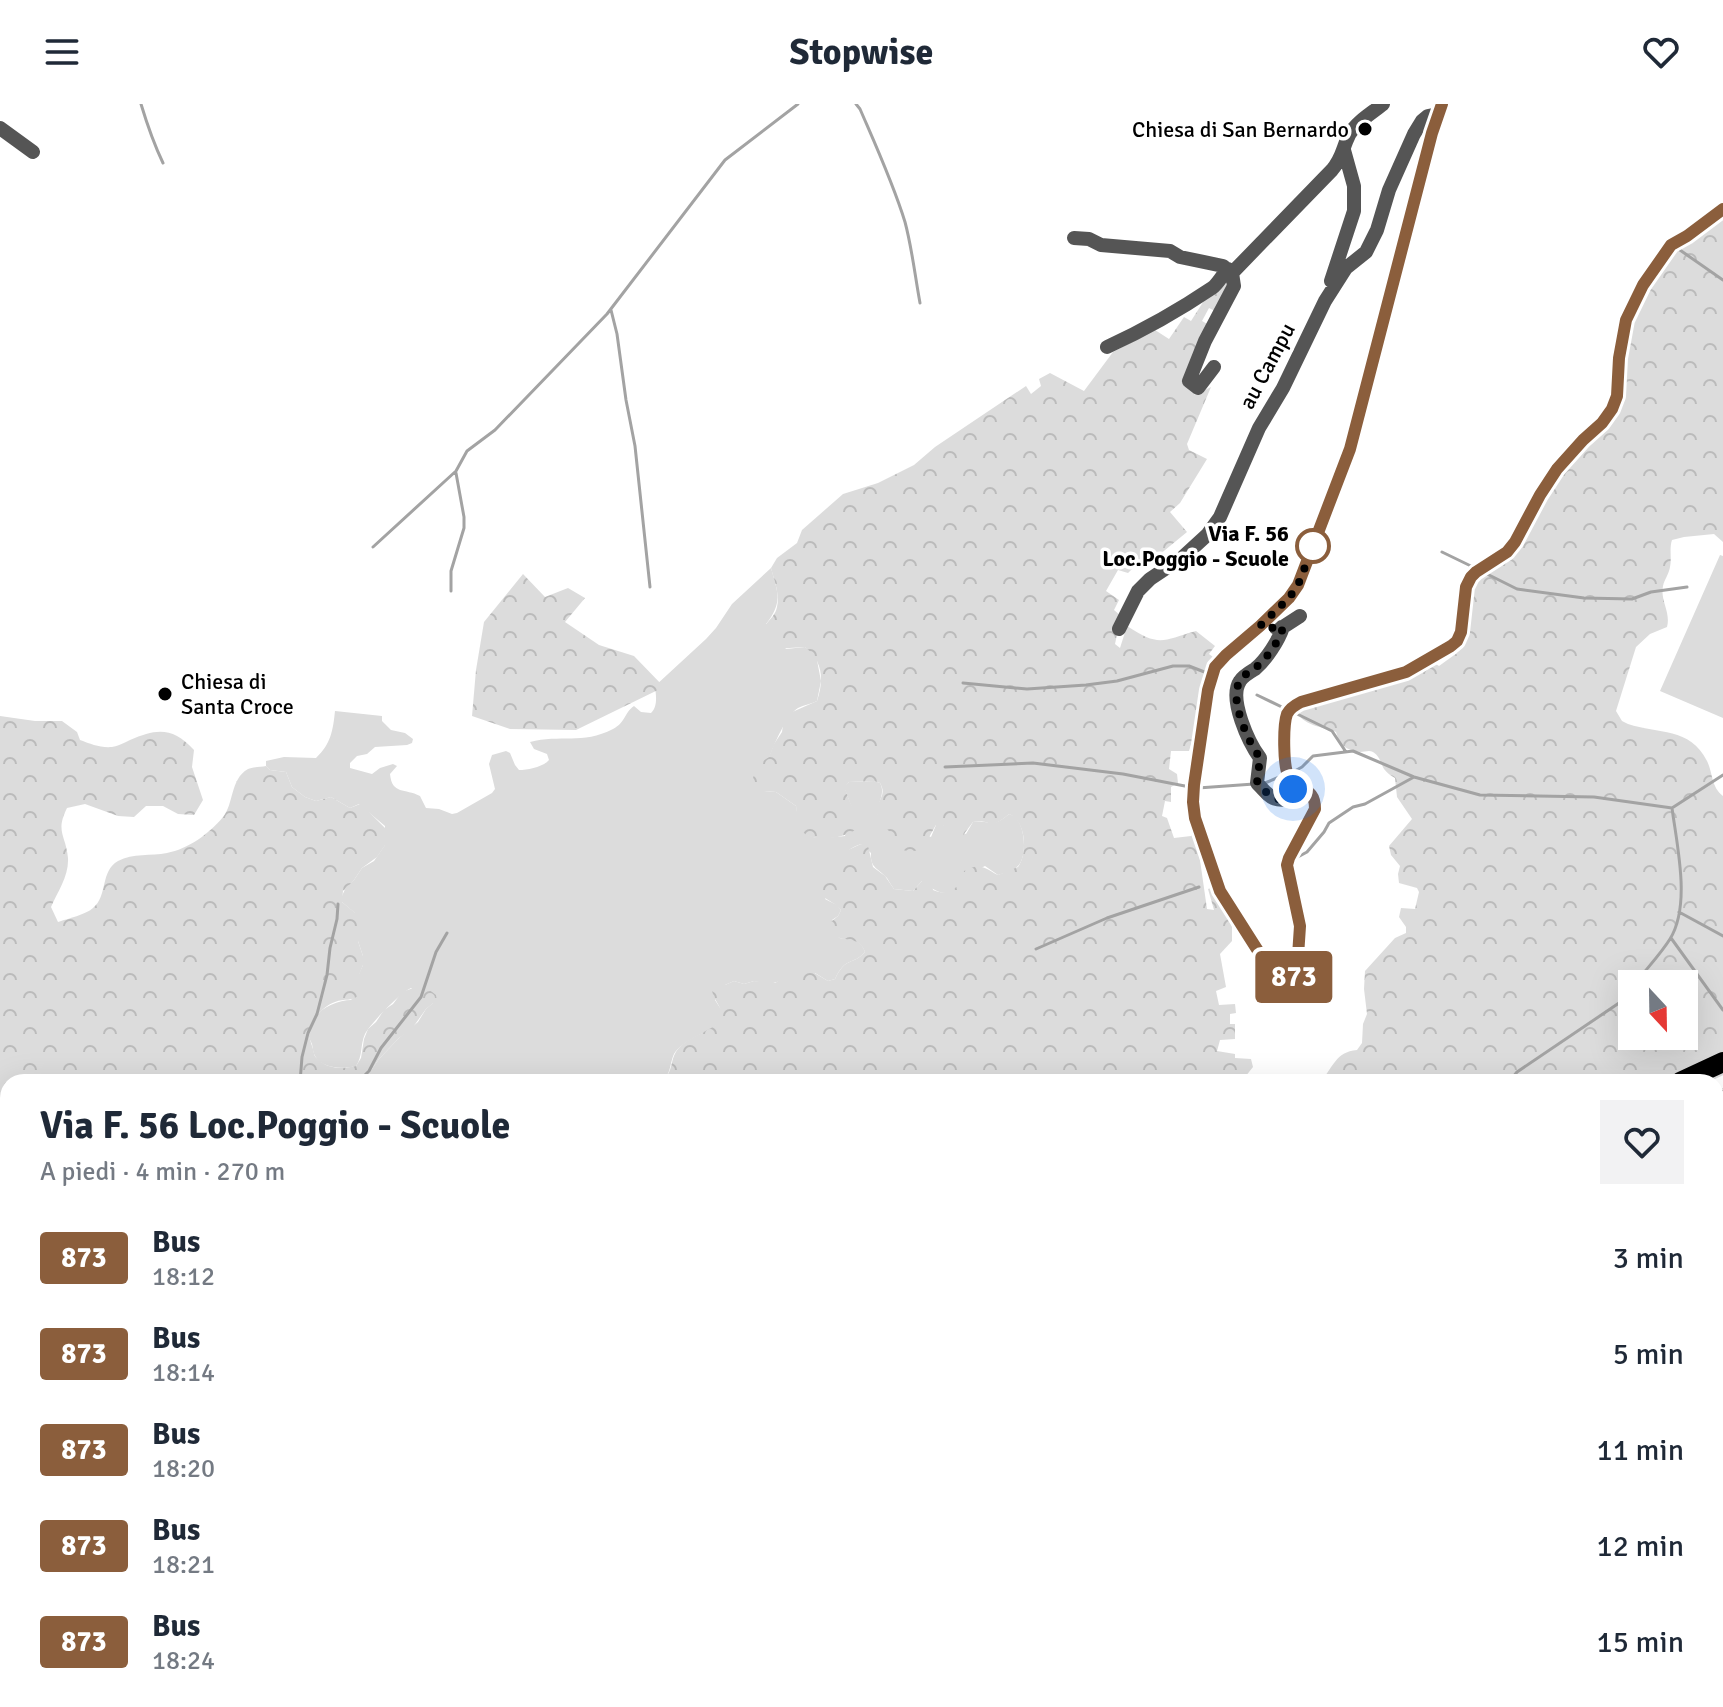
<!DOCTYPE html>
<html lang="it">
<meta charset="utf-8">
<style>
:root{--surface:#fff;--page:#f2f2f3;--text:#1f2937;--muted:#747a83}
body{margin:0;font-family:Signika,sans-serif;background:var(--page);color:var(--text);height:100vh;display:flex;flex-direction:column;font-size:30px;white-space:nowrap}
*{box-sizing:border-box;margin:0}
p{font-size:26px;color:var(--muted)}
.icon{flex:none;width:44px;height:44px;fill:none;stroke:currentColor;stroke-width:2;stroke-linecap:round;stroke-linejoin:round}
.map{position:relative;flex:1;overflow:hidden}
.side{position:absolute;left:0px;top:970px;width:1724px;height:634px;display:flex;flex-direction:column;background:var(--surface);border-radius:24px 24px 0 0;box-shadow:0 8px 32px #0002}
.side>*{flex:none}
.badge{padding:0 16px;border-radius:6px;font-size:28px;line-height:52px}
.needle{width:52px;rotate:158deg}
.tools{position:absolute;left:1618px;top:866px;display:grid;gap:16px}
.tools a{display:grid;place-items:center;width:80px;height:80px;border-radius:0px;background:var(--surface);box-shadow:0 8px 32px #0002;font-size:40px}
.you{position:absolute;width:40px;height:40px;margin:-20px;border:6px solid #fff;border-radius:50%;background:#1a73e8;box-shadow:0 0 0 12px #1a73e833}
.map>.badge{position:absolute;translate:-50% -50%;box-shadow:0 0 0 4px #fff}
.round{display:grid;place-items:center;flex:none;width:84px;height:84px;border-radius:0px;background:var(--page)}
.head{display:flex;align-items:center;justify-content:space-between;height:136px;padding:0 40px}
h1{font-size:38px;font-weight:700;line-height:60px}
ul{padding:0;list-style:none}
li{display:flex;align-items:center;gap:24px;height:96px;padding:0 40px}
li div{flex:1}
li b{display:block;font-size:30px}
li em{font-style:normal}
li .badge{min-width:88px;font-weight:700;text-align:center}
header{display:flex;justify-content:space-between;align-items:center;height:104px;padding:0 40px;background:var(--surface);font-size:36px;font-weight:700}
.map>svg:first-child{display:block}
.grass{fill:#dcdcdc}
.forest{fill:url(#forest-crowns);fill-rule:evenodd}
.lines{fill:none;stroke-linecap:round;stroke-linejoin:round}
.stream{stroke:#a3a3a3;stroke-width:3}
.highway-tunnel{stroke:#d9d9d9;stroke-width:20;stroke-dasharray:20 10;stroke-linecap:butt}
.highway-casing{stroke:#dbdbdb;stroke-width:24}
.minor{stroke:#555;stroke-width:14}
.highway{stroke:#000;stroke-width:20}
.line-casing{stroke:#fff;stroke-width:18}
.line{stroke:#8b5e3c;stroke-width:12}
.walk{stroke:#000;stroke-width:8;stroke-dasharray:0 14.4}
.poi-dot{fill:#000;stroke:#fff;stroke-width:3}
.stop-dot{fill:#fff;stroke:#8b5e3c;stroke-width:4}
.labels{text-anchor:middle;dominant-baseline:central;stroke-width:7;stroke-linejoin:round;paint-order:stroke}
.poi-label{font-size:22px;fill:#000;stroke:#fff;text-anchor:end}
.street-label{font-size:22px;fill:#000;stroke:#fff}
.stop-label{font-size:22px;font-weight:bold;fill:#000;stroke:#fff;text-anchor:end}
</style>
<header><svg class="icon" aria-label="menu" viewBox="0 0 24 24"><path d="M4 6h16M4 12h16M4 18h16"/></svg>Stopwise<svg class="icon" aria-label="heart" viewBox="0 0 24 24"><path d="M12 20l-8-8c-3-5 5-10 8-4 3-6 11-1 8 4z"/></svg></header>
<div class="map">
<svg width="1723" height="1603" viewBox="0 0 1723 1603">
<defs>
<pattern id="forest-crowns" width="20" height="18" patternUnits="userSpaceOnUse" patternTransform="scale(2)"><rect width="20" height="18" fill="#dcdcdc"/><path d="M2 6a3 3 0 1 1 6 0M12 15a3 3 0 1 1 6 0" fill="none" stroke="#bbb"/></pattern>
</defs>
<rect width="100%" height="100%" fill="#fff"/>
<path class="grass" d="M 1720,451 L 1723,452 L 1723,614 L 1660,587 Z
M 771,464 C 778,489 783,498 766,520 L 786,545 L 805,543 L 816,551 L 821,577 L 817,597 C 811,600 804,601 798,604 C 787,610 773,642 769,655 C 766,665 765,677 764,687 L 776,688 L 796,702 C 802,739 812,735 845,732 L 852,704 L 844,683 L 849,678 L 874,677 L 880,679 C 886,690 877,699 877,710 L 931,733 L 936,721 L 943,721 L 966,730 L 973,718 C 991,715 990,726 1009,710 C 1011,711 1013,711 1015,713 C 1025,721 1028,754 1017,763 C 1012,768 1004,769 998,771 L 985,762 C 979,765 972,768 966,772 C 959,778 965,776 958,783 C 945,795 933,786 922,777 L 913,787 L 894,785 C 891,781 889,777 887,774 C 878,764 870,764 871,749 L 861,740 C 842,747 843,753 844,771 L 825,795 L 837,801 L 841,806 L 838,812 L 832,816 L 839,834 C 850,835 861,835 865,848 C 852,862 846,852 835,875 L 828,877 L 815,869 L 784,874 L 780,877 L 770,880 L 754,877 L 744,880 L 734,877 L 725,881 L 715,896 L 722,907 L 722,917 C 710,928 682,936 674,950 C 669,961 672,969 661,978 L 653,978 L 646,974 L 615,978 L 363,978 L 379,955 L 399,934 L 418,918 L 426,905 L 433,899 L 411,884 C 401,888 370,920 365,930 C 360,941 363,952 356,962 C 343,965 322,965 315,952 C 313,949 313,944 312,940 C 310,936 308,932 309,928 C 310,908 335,896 351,896 L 359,886 L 359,870 L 363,861 L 363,852 L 358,837 L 355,809 L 342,798 L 342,792 L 346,783 L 354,776 L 362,764 L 374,757 L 385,741 L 385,722 L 359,700 L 350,704 L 331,693 L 316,697 L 305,693 L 292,683 L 286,668 L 270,666 L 266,662 L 266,657 L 284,653 L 316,654 C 331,640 333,626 335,607 L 382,612 L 382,617 L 391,626 L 405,629 L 413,635 L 412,639 L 407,641 L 375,643 L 367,650 L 357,652 L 350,659 L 350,664 L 372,670 L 380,664 L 393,660 L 397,662 L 390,670 C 392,691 405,684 420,692 L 426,704 L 439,705 L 452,710 L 457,709 L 492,689 L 495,685 L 489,660 L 492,651 L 506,647 L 510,649 L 515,661 L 519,666 C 528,666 543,663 549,656 L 547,650 L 534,645 L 530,638 C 560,630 582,641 613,625 C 626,618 624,609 634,602 L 641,608 L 651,609 C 658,602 656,592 655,582 L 706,535 L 716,524 L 732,500 Z
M 1716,1416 L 1723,1418 L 1723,1545 L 1716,1544 Z
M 446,1596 L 797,1596 L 791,1603 L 441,1603 Z"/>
<path class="forest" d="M 1723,112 L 1723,438 L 1714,430 L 1684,433 L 1672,436 C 1669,445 1672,454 1670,463 C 1669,470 1664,476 1663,482 C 1660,497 1671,508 1667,523 L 1650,530 L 1636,543 L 1616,607 L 1622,617 L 1628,620 C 1658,630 1690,623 1707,657 C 1713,669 1711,683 1723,692 L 1723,951 L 1667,978 L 1320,978 C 1334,963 1335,948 1357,946 L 1362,939 L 1363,920 L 1367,910 L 1364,885 L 1365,867 L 1395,834 L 1406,829 L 1406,823 L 1399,813 L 1401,804 L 1415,805 L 1419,788 L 1417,784 L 1399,779 L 1398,770 L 1400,762 L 1391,751 L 1389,742 L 1412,715 L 1397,693 L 1395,674 C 1391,672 1387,669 1384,665 C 1381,660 1380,652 1373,648 C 1369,646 1365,648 1360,648 C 1345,646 1340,641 1336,628 C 1323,623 1301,621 1297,607 L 1433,558 L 1439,562 L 1457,549 L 1455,545 L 1464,536 L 1469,520 L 1473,482 L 1563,369 L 1603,324 L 1629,226 L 1639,199 L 1671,148 ZM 1632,880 L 1684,880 L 1684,932 L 1632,932 Z
M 1229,175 L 1230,181 L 1217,208 L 1209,204 L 1202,217 L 1211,222 L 1189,280 L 1195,291 L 1211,283 L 1187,340 L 1189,346 L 1207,355 L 1180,399 L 1170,408 L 1187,428 L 1142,465 L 1134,463 L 1128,469 L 1118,466 L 1106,487 L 1119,496 L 1114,506 L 1121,512 L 1115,540 L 1120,544 L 1127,522 C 1159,543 1162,537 1196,527 L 1215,542 L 1209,550 L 1217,556 L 1189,647 L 1171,647 L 1169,665 L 1177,670 L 1178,679 L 1171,683 L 1171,698 L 1165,697 L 1162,712 L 1167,714 L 1174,734 L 1191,732 L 1196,727 L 1203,743 L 1199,749 L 1207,805 L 1214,806 L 1208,785 L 1216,782 L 1232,823 L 1232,837 L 1220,850 L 1226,883 L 1216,887 L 1219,901 L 1235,900 L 1236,909 L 1230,910 L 1230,920 L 1235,920 L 1235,935 L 1220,936 L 1217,947 L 1235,950 L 1235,954 L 1251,955 L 1253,963 L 1241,978 L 661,978 C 675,967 669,956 678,945 C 688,933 709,928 721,917 C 724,904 715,899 712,887 L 720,880 L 725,881 L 734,877 L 744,880 L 754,877 L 775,879 L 801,863 L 808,865 L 828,877 L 835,875 C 846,852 852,862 865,848 C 859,830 839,839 827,828 L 827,821 L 838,812 L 841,806 C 829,792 809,794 828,772 L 843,770 L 842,751 L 848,746 L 861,740 L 868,742 L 873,763 L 885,772 L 894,785 L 913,787 L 922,777 L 928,773 L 932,779 L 933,786 C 949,793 962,783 964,767 C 981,758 984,764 998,771 L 1018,763 C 1028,749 1026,717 1009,710 C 987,729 993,714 973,718 L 961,734 L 949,732 L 943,721 L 936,721 C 925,739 923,754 897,744 C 894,738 892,730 888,726 C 883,720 878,718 877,710 C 875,696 888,693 880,679 L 874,677 L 849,678 L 845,683 C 847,697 860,710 856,725 C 846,734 812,740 802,727 C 797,720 797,710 796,702 L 776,688 L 764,687 L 758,685 L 753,674 L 757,661 L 769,653 L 774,640 L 782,628 L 783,621 L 790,609 L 817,597 C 824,576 823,557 805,543 L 774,545 L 763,539 C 758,519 774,518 777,503 C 780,490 774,476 771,464 L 777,454 L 797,439 L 802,426 L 843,390 L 878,379 L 914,361 L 935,343 L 1026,282 L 1031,290 L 1041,282 L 1039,275 L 1050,269 L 1084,287 L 1113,248 L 1155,226 L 1169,235 L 1184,213 L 1191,217 L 1205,195 Z
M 523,470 L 545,493 L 568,484 L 585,494 L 565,518 L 599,541 L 634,552 L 664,583 L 576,626 L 510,625 L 472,612 L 476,566 L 484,518 Z
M 0,612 L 35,617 L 62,617 L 77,628 L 80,636 C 91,640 100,644 112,643 C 118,642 124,639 130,636 C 157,624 173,623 194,646 L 192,663 L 203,696 L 194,711 L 178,710 L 163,702 L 146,702 L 134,713 L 118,712 L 85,700 L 67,704 C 55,728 66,731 68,754 C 69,772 58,787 51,803 L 58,818 C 67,815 87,810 93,804 C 108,792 100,767 118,757 C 133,749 151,752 167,749 C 188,745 209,730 223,713 C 234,700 230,675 248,665 C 252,663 261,663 266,662 L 270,666 L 286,668 L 292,683 L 305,693 L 316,697 L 331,693 L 350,704 L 360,700 L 365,700 L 369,704 L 369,708 L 388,727 L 388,737 L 377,753 L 362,764 L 354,776 L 343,787 L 342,798 L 359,812 L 358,837 L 363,852 L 363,861 L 359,871 L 359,891 C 351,898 345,894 335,898 C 325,901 311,915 309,926 C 308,932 311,938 313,945 C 315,952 313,951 319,956 C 327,965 344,965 356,962 L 361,954 L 364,935 L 368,925 L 376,918 L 384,906 L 393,900 L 402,888 L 416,883 L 427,884 L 436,891 L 437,896 L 426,905 L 411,926 L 399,934 L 379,955 L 363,978 L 8,978 L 8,1414 L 0,1421 Z
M 1723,1015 L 1723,1418 L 1716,1416 L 1716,1018 Z
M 1716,1544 L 1723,1545 L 1723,1603 L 791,1603 L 797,1596 L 1716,1596 Z"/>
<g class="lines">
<path class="stream" d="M 141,0 C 147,20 154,40 163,59
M 856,0 L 860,5 C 876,42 893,79 905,118 C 912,144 915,172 920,199
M 1677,144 L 1723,176
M 611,206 L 617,230 L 626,296 L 635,342 L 650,483
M 373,443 L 456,367 L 467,347 L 495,326 L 607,210 L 725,56 L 798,0
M 1442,448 L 1475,464
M 1485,469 L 1517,485 L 1584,494 L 1632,495 L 1651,488 L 1687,483
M 451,487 L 451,467 L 464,424 L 464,413 L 456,369
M 963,579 L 1027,585 L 1086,581 L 1117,577 L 1173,562 L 1189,562 L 1207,569
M 1257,591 L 1286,605
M 1293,608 L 1332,627 L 1346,648
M 945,663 L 1033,659 L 1123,670 L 1190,683
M 1291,669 L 1302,663 L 1313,652 L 1353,647 L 1414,673 L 1480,691 L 1594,693 L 1672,704 L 1723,671
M 1265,679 L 1284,671
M 1198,684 L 1254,680
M 1296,754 L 1307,748 L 1324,728 L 1329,719 L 1353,703 L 1365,700 L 1414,673
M 1679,808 L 1723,832
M 1671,834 L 1723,906
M 1036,845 L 1107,814 L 1199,783
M 1635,880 C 1646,865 1660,851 1670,835 C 1691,801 1677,742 1672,704
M 300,978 L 302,953 L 308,929 L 317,910 L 327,871 L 330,844 L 337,815 L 338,800
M 358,978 L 369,967 L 381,944 L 421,893 L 436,848 L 447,829
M 1509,978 L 1517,968 L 1619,899 L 1632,883
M 0,1421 L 8,1417
M 1508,1596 L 1516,1603
M 1201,1603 L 1212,1596"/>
<path class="highway-tunnel" d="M 0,1311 L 8,1310
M 0,1356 L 8,1355"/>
<defs>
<path id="highway" d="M 1680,978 L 1723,958
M 1716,999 L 1723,996"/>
</defs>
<use href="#highway" class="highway-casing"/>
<path class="minor" d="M 1443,0 L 1432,29 L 1350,345 L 1298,481 L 1289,494 L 1260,522 L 1226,551 L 1215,563 L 1208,586 L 1194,681 L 1193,698 L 1195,714 L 1220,787 L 1260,850 L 1268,886 L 1276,893 L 1283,893 L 1289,889 L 1298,852 L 1300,828 L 1287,761 L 1289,754 L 1315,705 C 1315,681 1298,689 1289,673 C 1283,664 1283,620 1287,610 C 1290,604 1295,601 1301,598 L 1406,568 L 1451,542 L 1457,537 L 1461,528 L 1466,483 L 1471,473 L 1482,464 L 1507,448 L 1515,438 L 1540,391 L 1557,365 L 1583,336 L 1602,319 L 1612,305 L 1617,292 L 1619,254 L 1626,216 L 1643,181 L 1671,141 L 1687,132 L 1723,105
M 0,24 L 33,48
M 1074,134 L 1089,135 L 1101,141 L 1170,147 L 1180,153 L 1223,162 L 1232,169 L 1234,182 L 1205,237 L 1189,277 L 1198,284 L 1214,263
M 1232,169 L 1332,66 C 1343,53 1342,45 1349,31 C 1356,18 1372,9 1383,0
M 1331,177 L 1354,107 L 1354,82 L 1344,46
M 1107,243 C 1144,226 1178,207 1212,184 C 1218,180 1222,171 1228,165
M 1283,523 C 1279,536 1266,556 1255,565 C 1250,568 1243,572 1240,577 C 1228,595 1249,639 1260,654 L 1257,679 C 1271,694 1274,700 1297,693 L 1298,691 L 1293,685 L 1293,679
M 1276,524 L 1283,523 L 1300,512
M 1119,525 L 1138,487 L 1150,475 L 1183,453 L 1207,431 L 1220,413 L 1259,324 L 1283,284 L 1325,197 L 1346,164 L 1366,148 L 1377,126 L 1389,86 L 1414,30 L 1422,17 L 1428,12 L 1438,10"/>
<use href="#highway" class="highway"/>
</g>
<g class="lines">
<defs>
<path id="line" d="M 1442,0 L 1432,29 L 1350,345 L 1298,481 L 1289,494 L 1260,522 L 1226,551 L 1215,563 L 1208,586 L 1194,681 L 1193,698 L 1195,714 L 1220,787 L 1260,850 L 1268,886 L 1276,893 L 1283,893 L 1289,889 L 1298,852 L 1300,822 L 1287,761 L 1289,754 L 1315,705 C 1315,681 1298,689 1289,673 C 1283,664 1283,621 1287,610 C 1290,604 1295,601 1301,598 L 1406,568 L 1451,542 L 1457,537 L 1461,528 L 1466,483 L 1471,473 L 1476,468 L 1507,448 L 1515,438 L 1540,391 L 1557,365 L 1583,336 L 1602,319 L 1612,305 L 1617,292 L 1619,254 L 1626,216 L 1643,181 L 1671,141 L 1687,132 L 1723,105"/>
</defs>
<use href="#line" class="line-casing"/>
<use href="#line" class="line"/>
<path class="walk" d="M 1293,685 L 1298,691 L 1297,693 C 1275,699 1271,693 1257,679 L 1260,654 C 1249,639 1228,595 1240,577 C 1243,571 1250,568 1255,564 C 1266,556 1280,536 1283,523 L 1267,524 L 1260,522 L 1289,494 L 1298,481 L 1314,440 L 1313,442"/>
</g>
<g class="poi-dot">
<circle cx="1365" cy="25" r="8"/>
<circle cx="165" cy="590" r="8"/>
</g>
<circle class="stop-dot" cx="1313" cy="442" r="16"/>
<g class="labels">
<g class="poi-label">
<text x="1349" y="25">Chiesa di San Bernardo</text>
<text x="181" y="577" text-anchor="start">Chiesa di<tspan x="181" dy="25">Santa Croce</tspan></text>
</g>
<g class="street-label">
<text transform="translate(1267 262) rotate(-62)">au Campu</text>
</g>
<g class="stop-label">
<text x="1289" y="429">Via F. 56<tspan x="1289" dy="25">Loc.Poggio - Scuole</tspan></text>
</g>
</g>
</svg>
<div class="tools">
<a><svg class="needle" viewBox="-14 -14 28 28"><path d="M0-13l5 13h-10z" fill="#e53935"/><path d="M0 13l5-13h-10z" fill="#747a83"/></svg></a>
</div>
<div class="you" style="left:1293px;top:685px"></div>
<b class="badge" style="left:1294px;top:873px;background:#8b5e3c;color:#fff">873</b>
<section class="side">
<div class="head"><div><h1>Via F. 56 Loc.Poggio - Scuole</h1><p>A piedi · 4 min · 270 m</p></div><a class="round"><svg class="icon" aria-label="heart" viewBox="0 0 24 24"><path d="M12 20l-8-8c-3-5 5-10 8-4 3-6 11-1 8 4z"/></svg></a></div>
<ul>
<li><span class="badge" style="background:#8b5e3c;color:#fff">873</span><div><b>Bus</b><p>18:12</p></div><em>3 min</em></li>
<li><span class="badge" style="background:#8b5e3c;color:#fff">873</span><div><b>Bus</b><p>18:14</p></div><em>5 min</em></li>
<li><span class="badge" style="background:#8b5e3c;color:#fff">873</span><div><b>Bus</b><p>18:20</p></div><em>11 min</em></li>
<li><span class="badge" style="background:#8b5e3c;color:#fff">873</span><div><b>Bus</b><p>18:21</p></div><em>12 min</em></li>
<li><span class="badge" style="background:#8b5e3c;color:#fff">873</span><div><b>Bus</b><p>18:24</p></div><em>15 min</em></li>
</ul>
</section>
</div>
